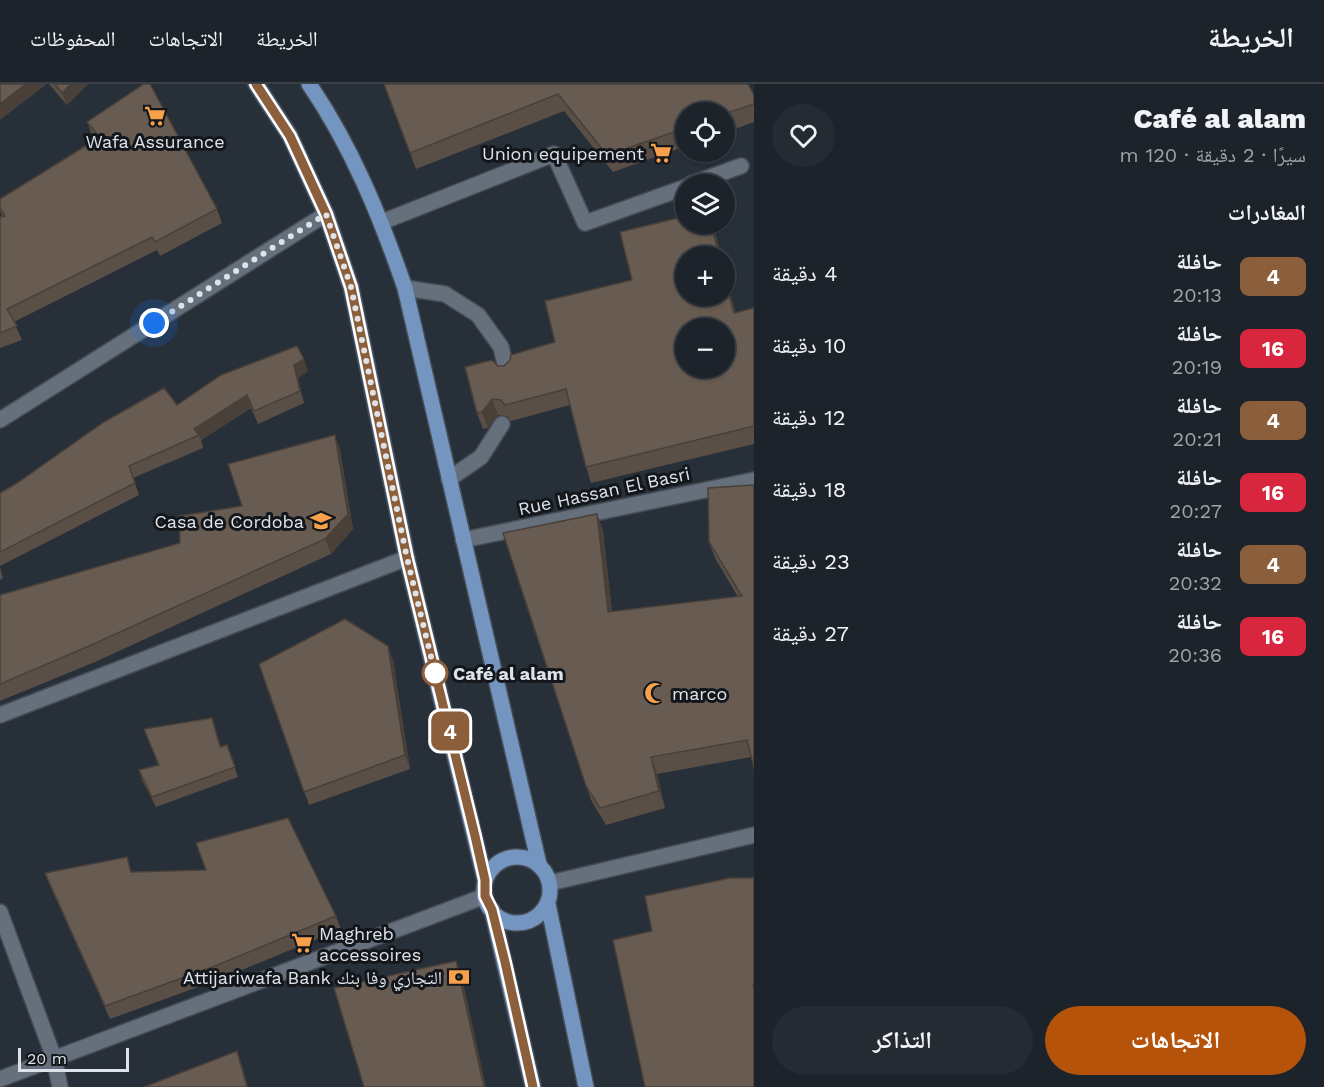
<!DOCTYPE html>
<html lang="ar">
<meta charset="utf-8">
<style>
:root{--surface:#1d232b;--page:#252b33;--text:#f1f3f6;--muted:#a0a4a9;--line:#3b4047;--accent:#b45309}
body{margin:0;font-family:"Work Sans","Noto Naskh Arabic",sans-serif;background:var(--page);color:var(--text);direction:rtl;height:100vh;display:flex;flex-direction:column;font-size:22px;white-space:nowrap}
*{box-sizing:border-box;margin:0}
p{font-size:20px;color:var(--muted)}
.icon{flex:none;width:33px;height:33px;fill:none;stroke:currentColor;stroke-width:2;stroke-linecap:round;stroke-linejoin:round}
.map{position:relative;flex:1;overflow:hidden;direction:ltr}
.drawer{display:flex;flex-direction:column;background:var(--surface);width:570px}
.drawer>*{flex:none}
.badge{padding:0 12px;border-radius:9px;font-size:21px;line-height:39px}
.controls{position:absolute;left:675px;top:18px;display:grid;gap:12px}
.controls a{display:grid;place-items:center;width:60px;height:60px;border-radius:50%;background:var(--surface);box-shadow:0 2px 4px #0004,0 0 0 2px var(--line);font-size:30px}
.scale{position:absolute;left:18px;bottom:15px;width:111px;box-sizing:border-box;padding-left:6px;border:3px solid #dee3ea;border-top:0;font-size:16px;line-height:21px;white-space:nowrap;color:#dee3ea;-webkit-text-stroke:4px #13171b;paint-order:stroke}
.you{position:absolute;width:30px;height:30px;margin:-15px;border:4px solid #fff;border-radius:50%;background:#1a73e8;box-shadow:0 0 0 9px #1a73e833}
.map>.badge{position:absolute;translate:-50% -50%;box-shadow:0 0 0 3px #fff}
h2{padding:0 18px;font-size:22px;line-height:54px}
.round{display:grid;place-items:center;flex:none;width:63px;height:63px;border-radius:32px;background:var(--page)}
.headline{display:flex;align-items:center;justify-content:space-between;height:102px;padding:0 18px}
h1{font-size:28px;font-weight:800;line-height:45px}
.cta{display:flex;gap:12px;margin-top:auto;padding:12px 18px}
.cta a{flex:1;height:69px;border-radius:36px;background:var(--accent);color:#fff;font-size:24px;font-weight:800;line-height:69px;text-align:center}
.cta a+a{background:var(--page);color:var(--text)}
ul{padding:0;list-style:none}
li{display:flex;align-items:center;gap:18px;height:72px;padding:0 18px}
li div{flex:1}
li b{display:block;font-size:22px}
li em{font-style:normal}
li .badge{min-width:66px;font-weight:700;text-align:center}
header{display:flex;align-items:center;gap:36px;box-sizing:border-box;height:84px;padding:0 30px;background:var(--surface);border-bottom:2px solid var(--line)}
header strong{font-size:28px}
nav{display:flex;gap:33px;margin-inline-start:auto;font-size:21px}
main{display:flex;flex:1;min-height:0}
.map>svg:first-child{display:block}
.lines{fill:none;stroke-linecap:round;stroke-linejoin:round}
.service-casing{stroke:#464c55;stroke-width:18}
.minor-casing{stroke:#464c55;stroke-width:18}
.primary-casing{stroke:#464c55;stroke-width:18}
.service{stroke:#66707c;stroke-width:15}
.minor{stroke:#66707c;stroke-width:15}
.primary{stroke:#7395bf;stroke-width:15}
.wall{fill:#594f47}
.shaded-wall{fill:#494039}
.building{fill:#685c52;stroke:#494039;stroke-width:1.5;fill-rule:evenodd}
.line-casing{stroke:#fff;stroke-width:14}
.line{stroke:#8b5e3c;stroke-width:9}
.walk{stroke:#dee3ea;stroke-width:6;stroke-dasharray:0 10.8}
.stop-dot{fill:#fff;stroke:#8b5e3c;stroke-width:3}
.labels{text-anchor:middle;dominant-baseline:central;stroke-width:6;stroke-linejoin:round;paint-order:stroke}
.poi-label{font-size:18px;fill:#dee3ea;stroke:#13171b;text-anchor:end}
.street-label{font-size:18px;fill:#dee3ea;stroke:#13171b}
.stop-label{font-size:18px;font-weight:bold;fill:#dee3ea;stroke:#13171b;text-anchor:start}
</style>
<header>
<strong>الخريطة</strong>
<nav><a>الخريطة</a><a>الاتجاهات</a><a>المحفوظات</a></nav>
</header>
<main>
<section class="drawer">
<div class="headline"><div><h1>Café al alam</h1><p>سيرًا · 2 دقيقة · 120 m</p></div><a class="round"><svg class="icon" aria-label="heart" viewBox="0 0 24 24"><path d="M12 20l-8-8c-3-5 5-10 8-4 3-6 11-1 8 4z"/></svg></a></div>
<h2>المغادرات</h2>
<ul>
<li><span class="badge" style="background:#8b5e3c;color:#fff">4</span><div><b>حافلة</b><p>20:13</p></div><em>4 دقيقة</em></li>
<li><span class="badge" style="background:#d7263d;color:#fff">16</span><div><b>حافلة</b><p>20:19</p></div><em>10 دقيقة</em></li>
<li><span class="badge" style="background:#8b5e3c;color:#fff">4</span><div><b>حافلة</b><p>20:21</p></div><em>12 دقيقة</em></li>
<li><span class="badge" style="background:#d7263d;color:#fff">16</span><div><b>حافلة</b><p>20:27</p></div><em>18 دقيقة</em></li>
<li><span class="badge" style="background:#8b5e3c;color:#fff">4</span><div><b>حافلة</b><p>20:32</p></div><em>23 دقيقة</em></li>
<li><span class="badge" style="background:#d7263d;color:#fff">16</span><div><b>حافلة</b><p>20:36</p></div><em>27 دقيقة</em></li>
</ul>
<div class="cta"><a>الاتجاهات</a><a>التذاكر</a></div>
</section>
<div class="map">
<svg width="754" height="1003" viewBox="0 0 754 1003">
<rect width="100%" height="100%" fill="#272f39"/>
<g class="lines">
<defs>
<path id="service" d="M 691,100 L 741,82
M 382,138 L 554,70 L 585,139 L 686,103
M 405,204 L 445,210 L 478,231 L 501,263 L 507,289
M 449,395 L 481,373 L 502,340"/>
<path id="minor" d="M 0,336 L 326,130
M 463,456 L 754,396
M 0,631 L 407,474
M 550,799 L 754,751
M 0,828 L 54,974 L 60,1003
M 0,995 L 485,812"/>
<path id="primary" d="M 256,0 L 290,52 L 326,130 L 351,203 L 407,474 L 485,796
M 309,0 C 352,63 380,132 405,204 L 539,780
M484 806a33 33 0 1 1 66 0a33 33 0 1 1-66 0Z
M 548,820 L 586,1003
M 492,826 L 533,1003"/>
</defs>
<use href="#service" class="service-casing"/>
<use href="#minor" class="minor-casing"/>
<use href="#primary" class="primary-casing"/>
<use href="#service" class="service"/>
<use href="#minor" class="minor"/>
<use href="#primary" class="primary"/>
</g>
<path class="wall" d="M 49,0 L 88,0 L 67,21 Z
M 384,0 L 754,11 L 754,38 L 724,49 L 724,28 L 686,28 L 686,62 L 613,88 L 564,27 L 416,85 Z
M 87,38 L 217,125 L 222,139 L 160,172 L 157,166 L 14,238 L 22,256 L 0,264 L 0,133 L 2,132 L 0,127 L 0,115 L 96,56 L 92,51 Z
M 714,143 L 721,172 L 686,172 L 735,229 L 754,224 L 754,360 L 591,399 L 586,383 L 570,321 L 511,337 L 507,332 L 498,331 L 488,344 L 483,345 L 477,329 L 498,282 L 504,282 L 555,258 L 632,196 Z
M 308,287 L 298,294 L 304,319 L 258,340 L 251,324 L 201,356 L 203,364 L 133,394 L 139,411 L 0,482 L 0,409 L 177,321 Z
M 340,366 L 353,445 L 331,470 L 95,578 L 0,617 L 0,511 L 180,459 L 242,422 Z
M 754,401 L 754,685 L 751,673 L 657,690 L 665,724 L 606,741 L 592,718 L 586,702 L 597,430 L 603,447 L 612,528 L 738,513 L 715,474 L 709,458 Z
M 0,483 L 3,494 L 0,496 Z
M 393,576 L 410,685 L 309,721 L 259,580 Z
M 212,634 L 221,663 L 227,661 L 238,693 L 156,723 L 142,696 L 139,686 L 158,681 L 144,645 Z
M 132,788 L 336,832 L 341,845 L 220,895 L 110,935 L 50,802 L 45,789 Z"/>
<path class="shaded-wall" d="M 26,0 L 47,0 L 0,36 L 0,20 Z
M 71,0 L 88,0 L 67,21 L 62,9 Z
M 711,140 L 713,140 L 714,143 L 721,172 L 719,172 Z
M 724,185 L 740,245 L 734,229 L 724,193 Z
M 304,275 L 308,287 L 298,294 L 304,319 L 300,307 L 294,281 Z
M 247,311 L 251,324 L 201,356 L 199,351 L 194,345 Z
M 492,315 L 498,331 L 488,344 L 482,328 Z
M 335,351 L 340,366 L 353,445 L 331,470 L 325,455 Z
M 597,430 L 603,447 L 614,545 L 608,528 Z
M 388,562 L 393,576 L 410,685 L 405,671 Z
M 651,673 L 657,690 L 665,724 L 659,707 Z
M 456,877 L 462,893 L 486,1003 L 484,1003 Z
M 237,967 L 243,984 L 248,1003 L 247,1003 Z"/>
<path class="building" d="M 0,0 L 26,0 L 0,20 Z
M 55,0 L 71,0 L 62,9 Z
M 144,0 L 150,0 L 217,125 L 155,158 L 152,153 L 7,225 L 17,242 L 0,249 L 0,133 L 5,132 L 0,124 L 0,115 L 100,53 L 87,38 Z
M 384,0 L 748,0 L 754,11 L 754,20 L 724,30 L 724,28 L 686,28 L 686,44 L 607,71 L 558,10 L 410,69 Z
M 686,132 L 686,140 L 711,140 L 719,172 L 686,172 L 686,212 L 724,212 L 724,193 L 734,229 L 754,224 L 754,342 L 586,383 L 566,305 L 505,321 L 501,316 L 492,315 L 482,328 L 477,329 L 465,283 L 492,276 L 498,282 L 504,282 L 510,276 L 511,271 L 555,258 L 545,217 L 632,196 L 620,148 ZM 686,244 L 724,244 L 724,284 L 686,284 Z
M 297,262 L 304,275 L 294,281 L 300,307 L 254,327 L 247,311 L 194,345 L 199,351 L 129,382 L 135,399 L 0,468 L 0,409 L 17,399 L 104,338 L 164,304 L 177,321 L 221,291 Z
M 335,351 L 348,430 L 325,455 L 89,562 L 0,600 L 0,511 L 180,459 L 179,432 L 242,422 L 228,380 Z
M 754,401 L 754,684 L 747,656 L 651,673 L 659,707 L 600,724 L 586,702 L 503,449 L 597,430 L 608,528 L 742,512 L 709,458 L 708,404 Z
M 345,535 L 388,562 L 405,671 L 304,708 L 259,580 Z
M 212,634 L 220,663 L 227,661 L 235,683 L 152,713 L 139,686 L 159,681 L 144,645 Z
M 288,734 L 336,832 L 215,882 L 105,922 L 45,789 L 127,773 L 131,788 L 206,786 L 196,759 Z
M 730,794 L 754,794 L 754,901 L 753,901 L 754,905 L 754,1003 L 645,1003 L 613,856 L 652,847 L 645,812 Z
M 456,877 L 484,1003 L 364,1003 L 334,904 Z
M 237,967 L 247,1003 L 144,1003 Z"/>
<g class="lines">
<defs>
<path id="line" d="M 256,0 L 290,52 L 326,130 L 351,203 L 407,474 L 475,752 L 485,796 L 485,812 L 492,826 L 505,878 L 533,1003"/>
</defs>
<use href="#line" class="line-casing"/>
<use href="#line" class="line"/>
<path class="walk" d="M 154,239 L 326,130 L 351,203 L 407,474 L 435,589"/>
</g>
<defs>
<symbol id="supermarket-bare" viewBox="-9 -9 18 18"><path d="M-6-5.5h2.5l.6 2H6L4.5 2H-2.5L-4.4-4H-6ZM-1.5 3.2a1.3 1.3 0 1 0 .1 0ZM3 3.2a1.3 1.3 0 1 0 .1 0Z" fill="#f8a14a" stroke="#13171b" stroke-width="2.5" paint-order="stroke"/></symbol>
<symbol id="school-bare" viewBox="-9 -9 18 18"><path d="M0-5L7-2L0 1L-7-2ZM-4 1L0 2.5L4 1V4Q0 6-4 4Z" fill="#f8a14a" stroke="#13171b" stroke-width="2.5" paint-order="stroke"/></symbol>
<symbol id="mosque-bare" viewBox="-9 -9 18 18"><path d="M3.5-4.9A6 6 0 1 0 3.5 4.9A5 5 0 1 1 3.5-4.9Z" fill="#f8a14a" stroke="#13171b" stroke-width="2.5" paint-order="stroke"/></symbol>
<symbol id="bank-bare" viewBox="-9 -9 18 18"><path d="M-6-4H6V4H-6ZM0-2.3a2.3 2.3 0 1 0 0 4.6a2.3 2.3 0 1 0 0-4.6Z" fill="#f8a14a" stroke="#13171b" stroke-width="2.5" paint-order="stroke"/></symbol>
</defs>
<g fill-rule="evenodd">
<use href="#supermarket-bare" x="140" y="17" width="30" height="30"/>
<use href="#supermarket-bare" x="646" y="54" width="30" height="30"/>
<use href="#school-bare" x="306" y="422" width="30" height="30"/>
<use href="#mosque-bare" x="640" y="594" width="30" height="30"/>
<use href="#supermarket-bare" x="287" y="844" width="30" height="30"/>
<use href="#bank-bare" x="444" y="878" width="30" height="30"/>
</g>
<circle class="stop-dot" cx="435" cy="589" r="12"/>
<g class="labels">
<g class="poi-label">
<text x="155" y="57" text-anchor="middle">Wafa Assurance</text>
<text x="644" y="69">Union equipement</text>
<text x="304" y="437">Casa de Cordoba</text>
<text x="672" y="609" text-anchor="start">marco</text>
<text x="319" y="849" text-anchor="start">Maghreb<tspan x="319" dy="21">accessoires</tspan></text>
<text x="442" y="893">Attijariwafa Bank التجاري وفا بنك</text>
</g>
<g class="street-label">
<text transform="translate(604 407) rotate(-12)">Rue Hassan El Basri</text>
</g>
<g class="stop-label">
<text x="453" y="589">Café al alam</text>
</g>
</g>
</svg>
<div class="controls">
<a><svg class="icon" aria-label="locate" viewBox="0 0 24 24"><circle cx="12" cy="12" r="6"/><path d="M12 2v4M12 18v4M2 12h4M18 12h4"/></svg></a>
<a><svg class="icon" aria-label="layers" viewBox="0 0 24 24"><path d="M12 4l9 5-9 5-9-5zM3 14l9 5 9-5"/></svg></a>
<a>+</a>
<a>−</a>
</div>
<div class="scale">20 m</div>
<div class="you" style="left:154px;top:239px"></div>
<b class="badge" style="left:450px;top:647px;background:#8b5e3c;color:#fff">4</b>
</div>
</main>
